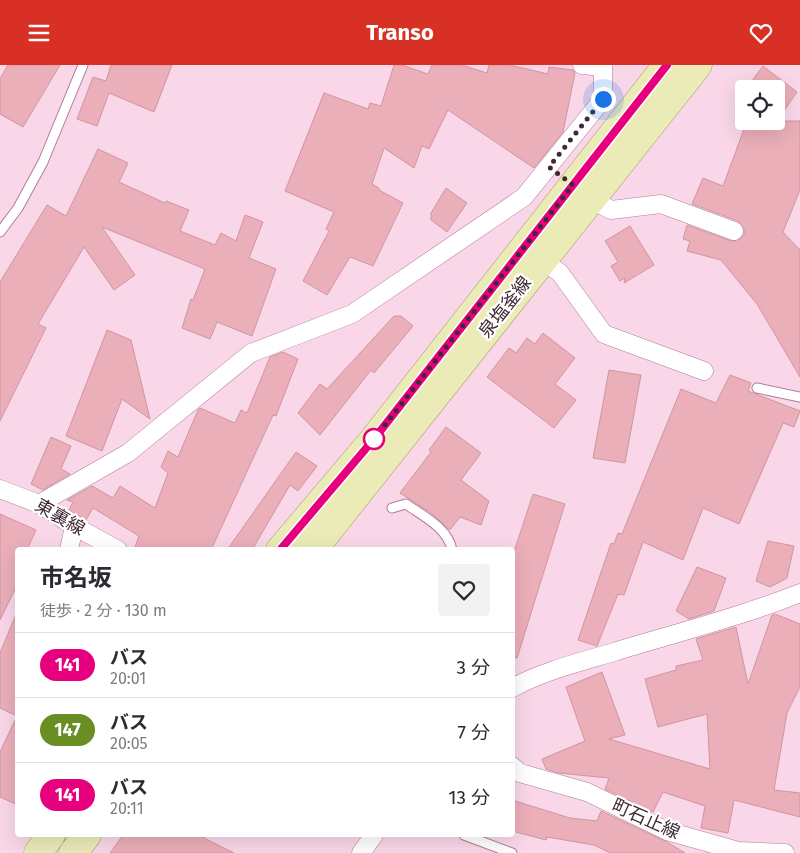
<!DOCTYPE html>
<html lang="ja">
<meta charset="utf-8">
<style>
:root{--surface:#fff;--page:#f2f2f3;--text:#2b2b33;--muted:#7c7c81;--line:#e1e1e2;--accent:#d93025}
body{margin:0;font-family:"Fira Sans","Noto Sans JP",sans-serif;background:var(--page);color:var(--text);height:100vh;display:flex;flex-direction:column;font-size:19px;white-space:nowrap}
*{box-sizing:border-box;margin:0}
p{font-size:16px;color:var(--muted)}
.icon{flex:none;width:28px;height:28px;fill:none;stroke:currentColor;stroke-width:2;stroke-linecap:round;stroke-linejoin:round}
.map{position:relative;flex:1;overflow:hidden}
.sheet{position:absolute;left:15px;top:482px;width:500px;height:290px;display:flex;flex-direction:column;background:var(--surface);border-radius:5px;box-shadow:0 5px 20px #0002}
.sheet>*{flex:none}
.badge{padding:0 10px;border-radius:16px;font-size:18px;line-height:32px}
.buttons{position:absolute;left:735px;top:15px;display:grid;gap:10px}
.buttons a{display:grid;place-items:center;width:50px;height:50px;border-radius:5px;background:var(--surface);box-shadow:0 5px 20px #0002;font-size:25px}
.you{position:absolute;width:25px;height:25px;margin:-12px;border:4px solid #fff;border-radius:50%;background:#1a73e8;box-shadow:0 0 0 8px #1a73e833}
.map>.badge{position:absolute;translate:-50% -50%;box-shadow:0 0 0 2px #fff}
.round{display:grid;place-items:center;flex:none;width:52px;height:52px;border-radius:5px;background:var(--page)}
.headline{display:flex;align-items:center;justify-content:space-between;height:85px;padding:0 25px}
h1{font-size:24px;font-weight:700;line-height:38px}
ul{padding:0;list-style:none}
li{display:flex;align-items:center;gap:15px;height:65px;padding:0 25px;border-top:1px solid var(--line)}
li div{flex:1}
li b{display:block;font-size:19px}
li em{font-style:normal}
li .badge{min-width:55px;font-weight:700;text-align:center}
header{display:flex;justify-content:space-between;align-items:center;height:65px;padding:0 25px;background:var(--accent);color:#fff;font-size:22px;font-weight:700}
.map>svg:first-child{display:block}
.building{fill:#ebafb9;stroke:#d095a0}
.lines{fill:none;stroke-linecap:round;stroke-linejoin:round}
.service-casing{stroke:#b07d97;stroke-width:11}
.minor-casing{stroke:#b07d97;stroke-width:19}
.primary-casing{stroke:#a69e6b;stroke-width:29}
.service{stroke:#fff;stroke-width:9}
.minor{stroke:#fff;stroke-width:18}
.primary{stroke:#ebebb8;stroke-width:28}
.line-casing{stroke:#fff;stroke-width:11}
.line{stroke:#e6007e;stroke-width:8}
.walk{stroke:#3e2934;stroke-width:5;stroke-dasharray:0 9}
.stop-dot{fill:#fff;stroke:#e6007e;stroke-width:2.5}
.labels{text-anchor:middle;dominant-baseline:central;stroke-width:4.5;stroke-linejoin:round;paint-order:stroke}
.street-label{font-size:18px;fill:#3e2934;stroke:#fff}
</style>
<header><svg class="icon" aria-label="menu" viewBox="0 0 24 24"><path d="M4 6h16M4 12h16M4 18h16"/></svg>Transo<svg class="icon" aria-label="heart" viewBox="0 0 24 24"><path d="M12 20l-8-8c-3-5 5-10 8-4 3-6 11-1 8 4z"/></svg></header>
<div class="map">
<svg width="800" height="788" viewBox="0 0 800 788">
<rect width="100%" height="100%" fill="#f9d7e8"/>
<path class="building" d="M 8,0 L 60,0 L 23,62 L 0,49 L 0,14 Z
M 111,0 L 172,0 L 154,47 L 109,28 L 97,61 L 77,54 L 93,12 L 106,16 Z
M 394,0 L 402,0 L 428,9 L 432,0 L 462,0 L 487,8 L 489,0 L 510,0 L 548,9 L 549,2 L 573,5 L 575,8 L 563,67 L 534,103 L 448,45 L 429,84 L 422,81 L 414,103 L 384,83 L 372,119 L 379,123 L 379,125 L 403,138 L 373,201 L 350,192 L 327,230 L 303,216 L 329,166 L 326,164 L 334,147 L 285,126 L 324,28 L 368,44 L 370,38 L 381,41 Z
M 763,1 L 797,27 L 783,47 L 776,42 L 776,24 L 752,24 L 748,21 Z
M 747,56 L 800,56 L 800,125 L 783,167 L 800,185 L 800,312 L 757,239 L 721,195 L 687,186 L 690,176 L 683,174 L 687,160 L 731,176 L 740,174 L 744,170 L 744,164 L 738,156 L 692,139 L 703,113 L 723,121 Z
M 98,84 L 128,98 L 119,117 L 165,138 L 166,136 L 189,145 L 180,166 L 215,180 L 221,168 L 236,176 L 245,150 L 263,157 L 249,193 L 276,204 L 252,271 L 217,257 L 210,274 L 182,263 L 191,234 L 193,235 L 205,204 L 102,162 L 135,210 L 114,225 L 84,182 L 38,259 L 46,263 L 0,356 L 0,217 L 47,140 L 66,151 Z
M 446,123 L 467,138 L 447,167 L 431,155 L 431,148 Z
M 630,161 L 654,200 L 624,218 L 625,213 L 620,216 L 611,201 L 618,197 L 605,176 Z
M 394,251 L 401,251 L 413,261 L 374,308 L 371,305 L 320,370 L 298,348 L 320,319 L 327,324 Z
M 107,265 L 131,275 L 150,354 L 122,334 L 102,386 L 66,371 Z
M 543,268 L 575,293 L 555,319 L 576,335 L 554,363 L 487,312 L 509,283 L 516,288 L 527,273 L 535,279 Z
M 283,287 L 298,294 L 276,351 L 273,350 L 211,485 L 134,485 L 139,471 L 93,443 L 86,455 L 69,445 L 73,437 L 67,435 L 92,421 L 113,433 L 120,421 L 155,443 L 168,408 L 161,402 L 168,386 L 178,392 L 198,345 L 200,343 L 235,358 L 241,345 L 247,348 L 270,292 Z
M 609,305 L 641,310 L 625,398 L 593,393 Z
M 730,310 L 751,318 L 748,326 L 800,346 L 794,362 L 783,358 L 739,459 L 703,443 L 683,495 L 643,477 L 624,530 L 618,529 L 597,581 L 578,575 L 611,478 L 614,479 L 618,468 L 622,469 L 681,324 L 716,338 Z
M 446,362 L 481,388 L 461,415 L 489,436 L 481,460 L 460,452 L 450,465 L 431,448 L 400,428 L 431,387 L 429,385 Z
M 51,372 L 71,381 L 61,404 L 70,409 L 43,425 L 31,419 Z
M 296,387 L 317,401 L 298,426 L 290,420 L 252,485 L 227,485 Z
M 533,429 L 565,439 L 517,593 L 512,592 L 512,493 Z
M 0,449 L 36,465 L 27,485 L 18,485 L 18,518 L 0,555 Z
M 768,476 L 794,481 L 787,513 L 770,522 L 756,516 Z
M 697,502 L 726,513 L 714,546 L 689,554 L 676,546 Z
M 17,547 L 18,547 L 18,740 L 0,732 L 0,687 L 17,651 L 0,643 L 0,588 Z
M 775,549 L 800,559 L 800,622 L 787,648 L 774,725 L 800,728 L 800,752 L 734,735 L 728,768 L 701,763 L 705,741 L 663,727 L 653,747 L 605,724 L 609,713 L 558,708 L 546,704 L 542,694 L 585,676 L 566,622 L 602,607 L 625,670 L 609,674 L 710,704 L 707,649 L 658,662 L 645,614 L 676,605 L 676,601 L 703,595 L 696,574 L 736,562 L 748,619 L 772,550 Z
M 512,735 L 570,753 L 597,756 L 601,746 L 667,777 L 685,788 L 610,788 L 594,780 L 547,772 L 546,775 L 512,766 Z
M 123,770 L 198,770 L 234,788 L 110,788 Z"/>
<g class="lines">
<defs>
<path id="service" d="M 0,167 L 18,143 L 43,97 L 83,0
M 757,323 L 800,332
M 392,443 L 406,439 C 423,451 448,463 452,485
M 464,770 L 512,788"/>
<path id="minor" d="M 582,0 L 603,2
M 591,134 L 611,145 L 661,139 L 734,166
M 543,195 L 560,208 L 604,269 L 704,306
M 0,424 L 39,439 L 74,461 L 118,485
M 39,439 L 128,388 L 251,288 L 352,249 L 524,132 L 603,34 L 603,0
M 69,485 L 74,461
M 512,623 C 543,606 580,597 614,587 C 676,568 740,552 800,528
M 512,701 L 520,708 L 587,727 L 667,766 L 738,786 L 785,788
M 361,788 L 374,770"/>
<path id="primary" d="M 280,485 L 374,374 L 667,0
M 313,485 L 698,0
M 38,788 L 51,770
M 73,788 L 87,770"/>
</defs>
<use href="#service" class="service-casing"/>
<use href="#minor" class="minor-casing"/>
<use href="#primary" class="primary-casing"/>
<use href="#service" class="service"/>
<use href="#minor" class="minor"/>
<use href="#primary" class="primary"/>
</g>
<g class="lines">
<defs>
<path id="line" d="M 280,485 L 374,374 L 667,0"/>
</defs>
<use href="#line" class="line-casing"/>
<use href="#line" class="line"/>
<path class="walk" d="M 374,374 L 573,120 L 549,102 L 603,34"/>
</g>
<circle class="stop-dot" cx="374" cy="374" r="10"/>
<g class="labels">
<g class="street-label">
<text transform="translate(505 242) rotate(-52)">泉塩釜線</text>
<text transform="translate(60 452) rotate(30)">東裏線</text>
<text transform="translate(646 754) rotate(24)">町石止線</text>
</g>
</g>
</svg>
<div class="buttons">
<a><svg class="icon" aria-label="locate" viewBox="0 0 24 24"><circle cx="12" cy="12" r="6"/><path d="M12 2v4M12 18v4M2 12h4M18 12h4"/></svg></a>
</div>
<div class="you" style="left:603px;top:34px"></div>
<section class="sheet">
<div class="headline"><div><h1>市名坂</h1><p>徒歩 · 2 分 · 130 m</p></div><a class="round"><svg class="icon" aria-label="heart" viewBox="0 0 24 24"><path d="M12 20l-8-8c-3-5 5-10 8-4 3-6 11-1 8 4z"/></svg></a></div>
<ul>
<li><span class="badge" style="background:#e6007e;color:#fff">141</span><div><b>バス</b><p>20:01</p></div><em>3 分</em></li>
<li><span class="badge" style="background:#6b8e23;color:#fff">147</span><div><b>バス</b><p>20:05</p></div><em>7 分</em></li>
<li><span class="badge" style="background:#e6007e;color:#fff">141</span><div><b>バス</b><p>20:11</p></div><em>13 分</em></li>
</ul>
</section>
</div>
